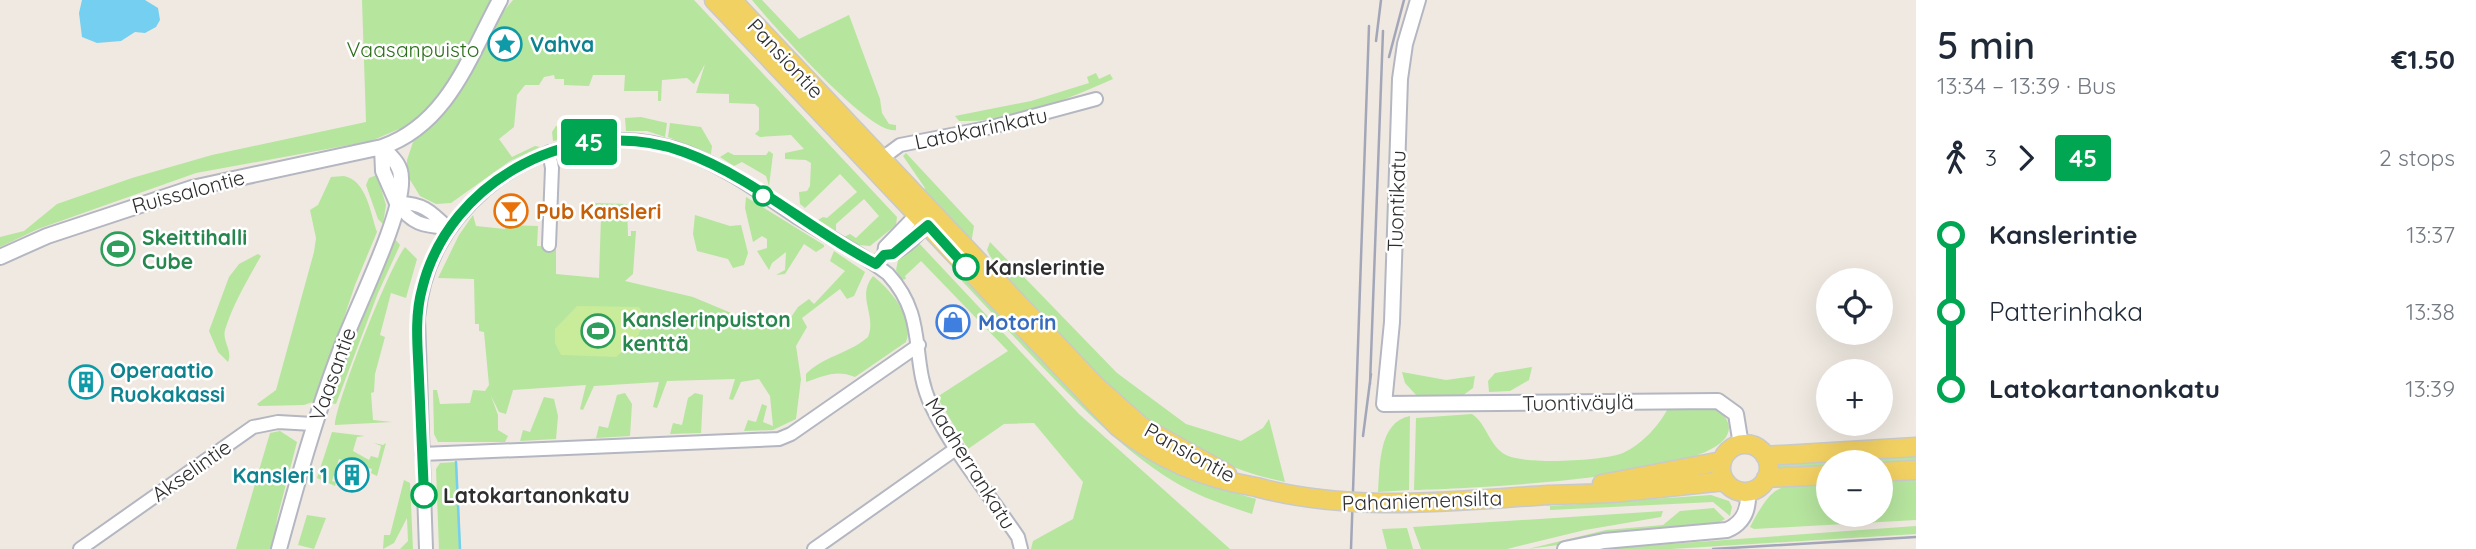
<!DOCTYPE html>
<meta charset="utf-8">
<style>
:root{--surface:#fff;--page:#f2f2f3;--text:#1f2937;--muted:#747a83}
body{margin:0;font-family:Quicksand,sans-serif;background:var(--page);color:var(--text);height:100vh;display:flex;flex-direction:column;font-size:26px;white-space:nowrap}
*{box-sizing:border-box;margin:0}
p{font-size:23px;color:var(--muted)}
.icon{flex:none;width:38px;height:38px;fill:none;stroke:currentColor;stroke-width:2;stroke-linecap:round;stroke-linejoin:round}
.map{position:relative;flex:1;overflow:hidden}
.sheet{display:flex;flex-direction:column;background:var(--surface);width:560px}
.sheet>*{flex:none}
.badge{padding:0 14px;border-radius:5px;font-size:24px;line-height:46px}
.fabs{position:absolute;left:1816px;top:268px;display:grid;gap:14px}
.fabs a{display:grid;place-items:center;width:77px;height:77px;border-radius:50%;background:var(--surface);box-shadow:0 7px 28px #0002;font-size:35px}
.map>.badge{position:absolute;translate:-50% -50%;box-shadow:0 0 0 4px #fff}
.legs{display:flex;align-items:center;gap:10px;height:77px;padding:0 21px;font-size:23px}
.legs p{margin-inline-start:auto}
.overview{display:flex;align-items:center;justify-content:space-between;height:119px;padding:0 21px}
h1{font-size:38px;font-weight:600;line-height:52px}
ul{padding:0 21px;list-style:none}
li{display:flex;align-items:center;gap:24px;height:77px;font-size:26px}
li i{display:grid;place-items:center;width:10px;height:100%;margin:0 9px;background:currentColor}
li i::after{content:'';width:18px;height:18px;margin:-9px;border:5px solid;border-radius:50%;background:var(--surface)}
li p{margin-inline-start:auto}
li:first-child i{background:linear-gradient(#0000 50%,currentColor 0)}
li:last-child i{background:linear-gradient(currentColor 50%,#0000 0)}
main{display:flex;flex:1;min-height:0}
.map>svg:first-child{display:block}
.green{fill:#b6e59e}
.pitch{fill:#c9ec9a}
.water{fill:#75cff0}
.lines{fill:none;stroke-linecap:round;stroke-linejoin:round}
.stream{stroke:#75cff0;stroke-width:2.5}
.minor-casing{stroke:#b4b7c1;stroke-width:16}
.tertiary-casing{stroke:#b4b7c1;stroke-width:18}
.primary-casing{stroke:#c9c9c9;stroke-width:21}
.minor{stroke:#fff;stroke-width:12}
.tertiary{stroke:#fff;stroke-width:14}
.primary{stroke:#f2d163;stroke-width:18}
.rail{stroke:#a3a6b8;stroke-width:2.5}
.primary-bridge-casing{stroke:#c9c9c9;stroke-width:21;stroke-linecap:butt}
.primary-bridge{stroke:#f2d163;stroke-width:18}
.line-1-casing{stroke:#fff;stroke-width:16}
.line-1{stroke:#00a651;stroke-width:10}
.stop-1-dot{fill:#fff;stroke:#00a651;stroke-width:3.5}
.labels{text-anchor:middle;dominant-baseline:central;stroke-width:5;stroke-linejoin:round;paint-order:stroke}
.culture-label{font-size:21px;font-weight:bold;fill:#0d838f;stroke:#fff;text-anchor:start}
.park-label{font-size:21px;fill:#2c6e1b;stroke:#fff}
.street-label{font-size:21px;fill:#2e2e2e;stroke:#fff}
.food-label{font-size:21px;font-weight:bold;fill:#c56008;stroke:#fff;text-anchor:start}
.leisure-label{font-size:21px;font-weight:bold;fill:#27864d;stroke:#fff;text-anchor:start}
.stop-label{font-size:21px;font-weight:bold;fill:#2e2e2e;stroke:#fff;text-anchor:start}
.shop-label{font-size:21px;font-weight:bold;fill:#366cbe;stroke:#fff;text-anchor:start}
</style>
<main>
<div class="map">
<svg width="1916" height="549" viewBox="0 0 1916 549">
<rect width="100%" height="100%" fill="#efe9e1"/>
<path class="green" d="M 362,0 L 491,0 C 460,55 456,93 401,133 L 399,129 L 371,141 L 196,173 L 38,229 L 0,247 L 0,237 L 24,231 L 57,204 L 132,178 L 212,155 L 366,122 Z
M 513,0 L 694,0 L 897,217 L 896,225 L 870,246 L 858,245 L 844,237 L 850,234 L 856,238 L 879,216 L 864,199 L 836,224 L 836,231 L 818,220 L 823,217 L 827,218 L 857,192 L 840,174 L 805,208 L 800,204 L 799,192 L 807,191 L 810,186 L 811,163 L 806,160 L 785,159 L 785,153 L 804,149 L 791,135 L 760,137 L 755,134 L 759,130 L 759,108 L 755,104 L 729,103 L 729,94 L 696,93 L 705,64 L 694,84 L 687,78 L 662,80 L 661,101 L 658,101 L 658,91 L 624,91 L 625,75 L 593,75 L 589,86 L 564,85 L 564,79 L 555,79 L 554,75 L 544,77 L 539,85 L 525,85 L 517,95 L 514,127 L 499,139 L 512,157 L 535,146 L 540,147 L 510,161 L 451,203 L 436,204 L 420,196 L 407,175 L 407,160 L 413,142 L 458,95 L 493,24 Z
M 752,0 L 762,0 L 799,39 L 849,15 L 880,99 L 882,113 L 889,124 L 896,125 L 896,130 C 870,136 772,24 752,0 Z
M 1096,73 L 1099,79 L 1110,74 L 1113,79 C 1066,100 1011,123 959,121 L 955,116 L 1031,101 L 1089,83 L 1087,77 Z
M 641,117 L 667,123 L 665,137 L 647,131 L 626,131 L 625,118 Z
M 575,123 L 617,123 L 618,129 L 553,141 L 552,132 L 556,126 Z
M 670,123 L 701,127 L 712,146 L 711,154 L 668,137 Z
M 769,151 L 773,154 L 769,186 L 766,176 L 742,162 L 734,166 L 720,157 L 728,152 L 734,155 L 766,155 Z
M 906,153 L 974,226 L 971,244 L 923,194 L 925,188 L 903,156 Z
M 377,175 L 386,205 L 383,224 L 378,219 L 366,185 L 369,178 Z
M 344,176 C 367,181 370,212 377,232 L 355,285 L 316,401 L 304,405 L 259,406 L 257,404 L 276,390 L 314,252 L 316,238 L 310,210 L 318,205 L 331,177 Z
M 746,197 L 824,245 L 824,247 L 816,252 L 804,244 L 785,274 L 776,275 L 785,270 L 786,252 L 772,263 L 769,270 L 757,251 L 767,248 L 767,239 L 762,236 L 753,242 L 745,208 Z
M 595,203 L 627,204 L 628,236 L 631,236 L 631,231 L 636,231 L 633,274 L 625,281 L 693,297 L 736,315 L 787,323 L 798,307 L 809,299 L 814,304 L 845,271 L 830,261 L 834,251 L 865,272 L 854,296 L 847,299 L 840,289 L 802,318 L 807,327 L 796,346 L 801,379 L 796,419 L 773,430 L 744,431 L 748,420 L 756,422 L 762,404 L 767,406 L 763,422 L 773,426 L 770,396 L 759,379 L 741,382 L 733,400 L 729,399 L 735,379 L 667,381 L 657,408 L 653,407 L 659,382 L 594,386 L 583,410 L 580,409 L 586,385 L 513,390 L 506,414 L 499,412 L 491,396 L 498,415 L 498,430 L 508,436 L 505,442 L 438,442 L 434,434 L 433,390 L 437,390 L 440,404 L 470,403 L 473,390 L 485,391 L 489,385 L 484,332 L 479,331 L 479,324 L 475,324 L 474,279 L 438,278 L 459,235 L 473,215 L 476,226 L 505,229 L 505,225 L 538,226 L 537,246 L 556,247 L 556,274 L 599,278 L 601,217 L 595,216 Z
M 695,215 L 730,226 L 741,225 L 748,253 L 744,265 L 733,268 L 728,259 L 697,251 L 693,234 Z
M 394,238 L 400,245 L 378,293 L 336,404 L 327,403 Z
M 917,241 L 1079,414 L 1230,549 L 1031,549 L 1033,541 L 1073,519 L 1083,482 L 1034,423 L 1004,424 L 968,449 L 937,397 L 1008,351 L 921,261 L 905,276 L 906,279 L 901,280 L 896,270 L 899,256 Z
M 990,242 L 1117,373 L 1186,424 L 1241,441 L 1263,428 L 1269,419 L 1285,482 C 1157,456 1067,354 990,256 L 987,250 Z
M 405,247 L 417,259 L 406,298 L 391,293 L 380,335 L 385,337 L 375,374 L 374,392 L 371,393 L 373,420 L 392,422 L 335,425 C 335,405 389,267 405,247 Z
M 258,254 L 261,256 C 248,279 233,304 225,330 C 222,341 233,351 228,362 L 218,352 L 209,331 L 229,277 L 239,264 Z
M 873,276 C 890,289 915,318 906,342 L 855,377 C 836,369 824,376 806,382 L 806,374 C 822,357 850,353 868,337 C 877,315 856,297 873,276 Z
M 960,276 L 1164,466 L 1188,479 L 1256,499 L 1252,514 C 1225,505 1197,496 1173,481 C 1099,436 1021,342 960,279 Z
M 1532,367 L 1529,380 L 1510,391 L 1489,392 L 1488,381 L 1495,373 Z
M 1402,372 L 1446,380 L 1475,376 L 1473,388 L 1462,396 L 1417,396 L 1405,383 Z
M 625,393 L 632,404 L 630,436 L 596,438 L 599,426 L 608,428 L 617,395 Z
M 695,393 L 703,395 L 701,433 L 670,434 L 673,423 L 682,425 L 688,398 Z
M 544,397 L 554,399 L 558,416 L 556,439 L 520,441 L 523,430 L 530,432 Z
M 1668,408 L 1709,407 L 1719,410 C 1792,480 1439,489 1414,490 L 1416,418 L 1472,414 C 1487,424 1489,446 1506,455 C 1525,465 1603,461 1623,453 C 1641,445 1660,425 1668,408 Z
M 1410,416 L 1409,490 L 1378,492 C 1380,467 1378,422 1410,416 Z
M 280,431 L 297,442 L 277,519 L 273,549 L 236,549 L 270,433 Z
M 332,432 L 365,436 L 357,437 L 353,451 L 369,460 L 371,456 L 378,458 L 381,446 L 374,443 L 383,445 L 386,443 L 377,476 L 371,473 L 372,469 L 339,459 L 332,481 L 336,482 L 335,486 L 317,478 Z
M 1916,455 L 1916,463 L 1829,462 L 1829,468 L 1776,471 L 1775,462 Z
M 457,462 L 461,549 L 439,549 L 436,469 L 440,463 Z
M 1916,478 L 1916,520 L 1754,529 L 1750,527 C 1775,480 1778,486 1829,483 L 1829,514 L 1881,514 L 1881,480 Z
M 404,480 L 410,483 L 413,549 L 400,549 L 408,541 L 407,518 L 394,543 L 383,549 L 384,535 L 390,535 Z
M 1711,495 L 1729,501 L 1732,507 L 1730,516 L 1713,502 L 1550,510 L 1550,506 Z
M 1714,508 L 1725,519 L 1716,524 L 1528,549 L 1606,530 L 1663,525 L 1680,511 Z
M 1663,511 L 1661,517 L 1585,530 L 1507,549 L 1421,549 L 1413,527 Z
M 307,515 L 326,518 L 314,549 L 298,545 Z
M 1916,526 L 1916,534 L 1671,549 L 1600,549 Z
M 1407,528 L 1413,549 L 1387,549 L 1382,529 Z"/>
<path class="pitch" d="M 577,306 L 639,307 L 643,313 C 643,337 633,342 616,357 L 561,355 L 555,343 L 555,329 Z"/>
<path class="water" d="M 82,0 L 145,0 L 158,8 L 160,20 L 156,27 L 145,33 L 135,32 L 121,41 L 97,43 L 82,37 L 79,13 Z"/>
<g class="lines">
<path class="stream" d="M 456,462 L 460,549"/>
<defs>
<path id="minor" d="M 877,162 L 900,145 L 992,127 L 1096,99
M 397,203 C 411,224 423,226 448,228
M 397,203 C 421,202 431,211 448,228
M 549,245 L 552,168 L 549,152
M 875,264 L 884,255 L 885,247 L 917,214 L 932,212 C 926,229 903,254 884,255
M 422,454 L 779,439 L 791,434 L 919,345
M 80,549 L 253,427 L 278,422 L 313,424
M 426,549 L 418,318 C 423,265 445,225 485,190 C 540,143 620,126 688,153 C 728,169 763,195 798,218 C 827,236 861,253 888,274 C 929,319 909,358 931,405 C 953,452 989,494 1018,537 L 1021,549
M 814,549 L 957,448"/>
<path id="tertiary" d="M 1418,0 L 1405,44 L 1400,79 L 1392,322 L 1384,404 L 1718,401 L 1736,414 L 1741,445
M 382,147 L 383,171 L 397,203
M 0,257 L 47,236 L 192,188 L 382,147 C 448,124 469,57 500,0
M 279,549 C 297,483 315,418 339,354 C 353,314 404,215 401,178 C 401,164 391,157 382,147
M 1565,549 L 1604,541 L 1727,530 C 1744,523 1749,509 1748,492"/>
<path id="primary" d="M 714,0 L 1118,427 C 1160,460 1203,478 1256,487
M 732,0 L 1095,385 L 1142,427 L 1227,474
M1721 468a24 24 0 1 1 48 0a24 24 0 1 1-48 0Z
M 1765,456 L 1916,447
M 1881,472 L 1916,470
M 1766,478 L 1829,475
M 1602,484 L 1722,461
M 1549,495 L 1612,493 L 1725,481"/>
</defs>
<use href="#minor" class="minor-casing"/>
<use href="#tertiary" class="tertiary-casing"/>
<use href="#primary" class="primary-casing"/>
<use href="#minor" class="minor"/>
<use href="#tertiary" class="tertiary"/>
<use href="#primary" class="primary"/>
<path class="rail" d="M 1376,41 L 1381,0
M 1389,57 L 1404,0
M 1370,384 L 1383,31
M 1363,436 L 1371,374
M 1351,549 L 1369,26
M 1713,549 L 1916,537"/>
<defs>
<path id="primary-bridge" d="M 1256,487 C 1353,513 1450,501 1549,495"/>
</defs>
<use href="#primary-bridge" class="primary-bridge-casing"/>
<use href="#primary-bridge" class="primary-bridge"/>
</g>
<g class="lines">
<defs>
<path id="line-1" d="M 424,495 C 422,457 421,418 419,379 C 418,350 414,318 422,289 C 449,178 577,113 684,152 C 753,177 811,231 876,264 L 884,255 L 893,254 L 928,225 L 966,267"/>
</defs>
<use href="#line-1" class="line-1-casing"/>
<use href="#line-1" class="line-1"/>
</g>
<defs>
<symbol id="sight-ring" viewBox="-11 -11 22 22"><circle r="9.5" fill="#fff" stroke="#0f9aa8" stroke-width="1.5"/><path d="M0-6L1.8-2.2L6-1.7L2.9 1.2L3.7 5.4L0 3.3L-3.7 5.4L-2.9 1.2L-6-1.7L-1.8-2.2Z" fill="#0f9aa8"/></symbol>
<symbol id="bar-ring" viewBox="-11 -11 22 22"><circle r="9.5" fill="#fff" stroke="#e8710a" stroke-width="1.5"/><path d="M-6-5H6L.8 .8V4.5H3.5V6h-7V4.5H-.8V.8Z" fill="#e8710a"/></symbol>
<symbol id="stadium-ring" viewBox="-11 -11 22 22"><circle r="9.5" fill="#fff" stroke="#2e9e5b" stroke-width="1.5"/><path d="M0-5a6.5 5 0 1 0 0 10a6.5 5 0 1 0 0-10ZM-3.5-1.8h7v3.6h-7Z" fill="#2e9e5b"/></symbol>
<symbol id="shop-ring" viewBox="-11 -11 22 22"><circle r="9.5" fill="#fff" stroke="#3f7fe0" stroke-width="1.5"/><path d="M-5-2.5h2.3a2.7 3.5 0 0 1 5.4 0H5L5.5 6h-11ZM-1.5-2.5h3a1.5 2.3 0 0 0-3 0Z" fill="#3f7fe0"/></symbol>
<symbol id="building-ring" viewBox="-11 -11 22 22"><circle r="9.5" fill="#fff" stroke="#0f9aa8" stroke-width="1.5"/><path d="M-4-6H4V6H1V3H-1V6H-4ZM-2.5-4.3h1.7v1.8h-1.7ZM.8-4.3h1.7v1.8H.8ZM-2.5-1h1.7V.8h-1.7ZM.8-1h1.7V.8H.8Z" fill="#0f9aa8"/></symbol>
</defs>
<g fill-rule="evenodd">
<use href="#sight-ring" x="486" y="25" width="38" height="38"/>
<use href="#bar-ring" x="492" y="192" width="38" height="38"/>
<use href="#stadium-ring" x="99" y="230" width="38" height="38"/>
<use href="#shop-ring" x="934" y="303" width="38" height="38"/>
<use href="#stadium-ring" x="579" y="312" width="38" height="38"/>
<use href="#building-ring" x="67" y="363" width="38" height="38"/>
<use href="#building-ring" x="333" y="456" width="38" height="38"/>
</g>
<g class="stop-1-dot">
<circle cx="763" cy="196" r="9"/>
<circle cx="966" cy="267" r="12"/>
<circle cx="424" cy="495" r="12"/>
</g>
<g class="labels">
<g class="culture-label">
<text x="530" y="44">Vahva</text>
<text x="110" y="370">Operaatio<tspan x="110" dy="24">Ruokakassi</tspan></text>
<text x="328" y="475" text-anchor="end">Kansleri 1</text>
</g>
<g class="park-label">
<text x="413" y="49">Vaasanpuisto</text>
</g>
<g class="street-label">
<text transform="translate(786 58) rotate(47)">Pansiontie</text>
<text transform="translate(981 128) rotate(-12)">Latokarinkatu</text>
<text transform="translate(188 191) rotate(-15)">Ruissalontie</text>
<text transform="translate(1396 201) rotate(-88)">Tuontikatu</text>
<text transform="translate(332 374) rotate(-70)">Vaasantie</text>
<text transform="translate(1578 402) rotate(-1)">Tuontiväylä</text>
<text transform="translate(1190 452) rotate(29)">Pansiontie</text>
<text transform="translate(971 463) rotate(58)">Maaherrankatu</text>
<text transform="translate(191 470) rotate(-35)">Akselintie</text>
<text transform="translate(1422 500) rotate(-2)">Pahaniemensilta</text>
</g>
<g class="food-label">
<text x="536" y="211">Pub Kansleri</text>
</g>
<g class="leisure-label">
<text x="142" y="237">Skeittihalli<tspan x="142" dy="24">Cube</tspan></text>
<text x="622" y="319">Kanslerinpuiston<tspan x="622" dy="24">kenttä</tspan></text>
</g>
<g class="stop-label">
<text x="985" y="267">Kanslerintie</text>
<text x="443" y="495">Latokartanonkatu</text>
</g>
<g class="shop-label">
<text x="978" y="322">Motorin</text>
</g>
</g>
</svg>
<div class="fabs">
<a><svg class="icon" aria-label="locate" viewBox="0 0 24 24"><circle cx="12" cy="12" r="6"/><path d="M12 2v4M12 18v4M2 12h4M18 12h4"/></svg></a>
<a>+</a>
<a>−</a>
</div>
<b class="badge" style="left:589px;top:142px;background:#00a651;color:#fff">45</b>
</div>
<section class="sheet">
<div class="overview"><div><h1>5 min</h1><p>13:34 – 13:39 · Bus</p></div><b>€1.50</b></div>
<div class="legs"><svg class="icon" aria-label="walk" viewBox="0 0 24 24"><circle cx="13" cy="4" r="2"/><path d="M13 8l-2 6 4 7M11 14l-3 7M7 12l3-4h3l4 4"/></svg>3<svg class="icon" aria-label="forward" viewBox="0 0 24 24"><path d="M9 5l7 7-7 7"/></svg><b class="badge" style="background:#00a651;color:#fff">45</b><p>2 stops</p></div>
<ul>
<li><i style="color:#00a651"></i><b>Kanslerintie</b><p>13:37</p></li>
<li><i style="color:#00a651"></i><span>Patterinhaka</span><p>13:38</p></li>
<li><i style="color:#00a651"></i><b>Latokartanonkatu</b><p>13:39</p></li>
</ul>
</section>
</main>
